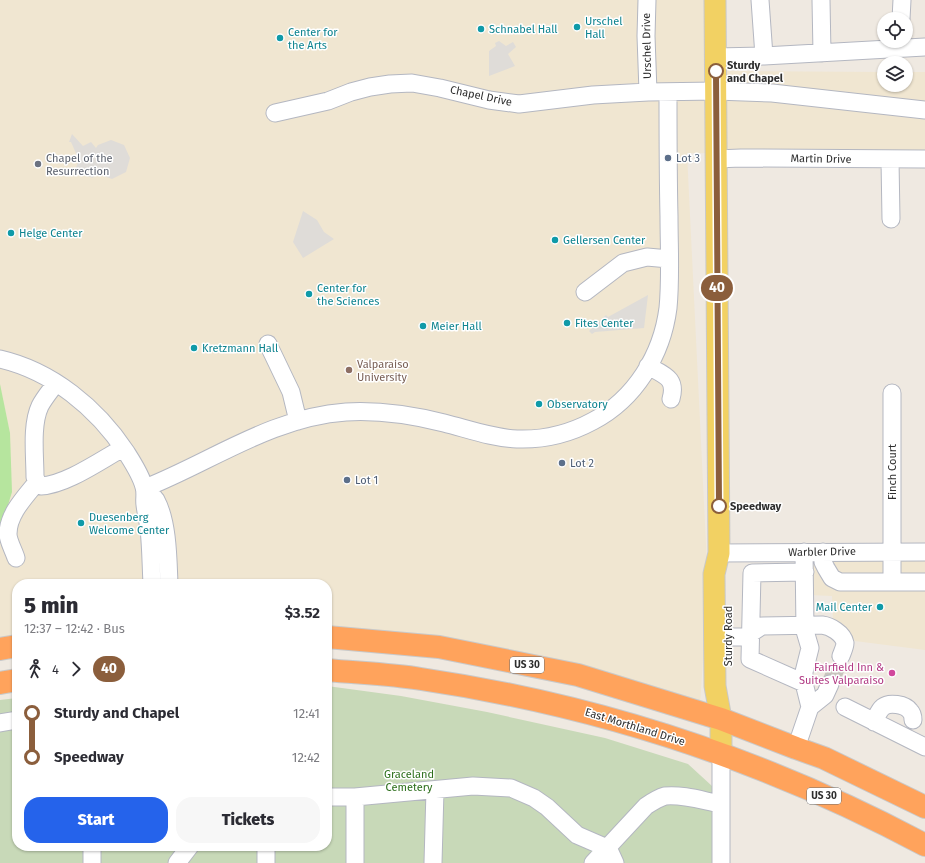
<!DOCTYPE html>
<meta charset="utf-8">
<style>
:root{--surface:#fff;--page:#f7f7f7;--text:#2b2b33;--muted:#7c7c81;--accent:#2563eb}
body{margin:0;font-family:"Fira Sans",sans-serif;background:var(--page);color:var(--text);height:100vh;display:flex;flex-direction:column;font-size:15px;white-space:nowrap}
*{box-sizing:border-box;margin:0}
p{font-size:13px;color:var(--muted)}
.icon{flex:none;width:22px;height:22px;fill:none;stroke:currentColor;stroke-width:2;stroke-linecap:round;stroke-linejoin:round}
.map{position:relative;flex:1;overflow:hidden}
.sheet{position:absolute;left:12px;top:579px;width:320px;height:272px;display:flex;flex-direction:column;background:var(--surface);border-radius:16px;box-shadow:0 1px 3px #0004}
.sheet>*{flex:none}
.badge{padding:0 8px;border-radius:13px;font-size:14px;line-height:26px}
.fabs{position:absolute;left:877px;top:12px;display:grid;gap:8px}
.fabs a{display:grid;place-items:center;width:36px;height:36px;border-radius:50%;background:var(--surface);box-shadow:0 1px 3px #0004;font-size:20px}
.map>.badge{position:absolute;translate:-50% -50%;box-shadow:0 0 0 2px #fff}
.legs{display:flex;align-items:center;gap:6px;height:44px;padding:0 12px;font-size:13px}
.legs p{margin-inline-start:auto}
.headline{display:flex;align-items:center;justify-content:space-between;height:68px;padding:0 12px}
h1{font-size:22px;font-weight:800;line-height:30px}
.action{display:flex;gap:8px;margin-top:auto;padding:8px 12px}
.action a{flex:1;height:46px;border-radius:16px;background:var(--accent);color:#fff;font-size:16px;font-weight:800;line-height:46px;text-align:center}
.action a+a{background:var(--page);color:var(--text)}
ul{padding:0 12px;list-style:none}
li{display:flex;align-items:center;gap:14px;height:44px;font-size:15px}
li i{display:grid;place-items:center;width:6px;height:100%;margin:0 5px;background:currentColor}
li i::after{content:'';width:10px;height:10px;margin:-5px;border:3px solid;border-radius:50%;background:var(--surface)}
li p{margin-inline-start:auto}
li:first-child i{background:linear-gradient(#0000 50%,currentColor 0)}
li:last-child i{background:linear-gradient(currentColor 50%,#0000 0)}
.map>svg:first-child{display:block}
.education{fill:#f0e6d1}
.green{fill:#b6e59e}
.cemetery{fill:#c8d9b8}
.plaza{fill:#dfdcd8}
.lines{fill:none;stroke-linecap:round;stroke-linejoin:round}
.minor-tunnel{stroke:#c8c4bd;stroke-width:17;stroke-dasharray:17 8;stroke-linecap:butt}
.minor-casing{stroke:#b4b7c1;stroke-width:19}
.major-casing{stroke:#c9c9c9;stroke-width:23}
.highway-casing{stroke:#c9c9c9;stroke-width:24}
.minor{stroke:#fff;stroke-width:17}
.major{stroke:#f2d163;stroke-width:21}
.highway{stroke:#ffa35c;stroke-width:22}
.line-1-casing{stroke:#fff;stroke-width:9}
.line-1{stroke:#8b5e3c;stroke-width:6}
.culture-dot{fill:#0f9aa8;stroke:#fff;stroke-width:1.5}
.stop-1-dot{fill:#fff;stroke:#8b5e3c;stroke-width:2}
.service-dot{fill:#5c6f8a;stroke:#fff;stroke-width:1.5}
.worship-dot{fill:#6b7280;stroke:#fff;stroke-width:1.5}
.education-dot{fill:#8d6e63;stroke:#fff;stroke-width:1.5}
.hotel-dot{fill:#d1479c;stroke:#fff;stroke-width:1.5}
.labels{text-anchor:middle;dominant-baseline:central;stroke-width:3;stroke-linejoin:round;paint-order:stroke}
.shield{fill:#fff;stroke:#6d6d6d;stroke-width:1}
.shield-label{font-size:10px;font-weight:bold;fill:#2e2e2e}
.culture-label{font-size:11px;fill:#0d838f;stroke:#fff;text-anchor:start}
.street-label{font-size:11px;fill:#2e2e2e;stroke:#fff}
.stop-label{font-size:11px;font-weight:bold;fill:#2e2e2e;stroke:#fff;text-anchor:start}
.worship-label{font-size:11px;fill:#5b616d;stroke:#fff;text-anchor:start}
.service-label{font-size:11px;fill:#4e5e75;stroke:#fff;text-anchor:start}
.education-label{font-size:11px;fill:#785e54;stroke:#fff;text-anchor:start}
.hotel-label{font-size:11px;fill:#b23c85;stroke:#fff;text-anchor:end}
.park-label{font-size:11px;fill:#2c6e1b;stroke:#fff}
</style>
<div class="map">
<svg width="925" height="863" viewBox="0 0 925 863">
<rect width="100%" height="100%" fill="#efe9e1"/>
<path class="education" d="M 0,0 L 723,0 L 727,71 L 884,72 L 884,85 L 906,85 L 906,72 L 925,72 L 925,155 L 687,153 L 708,586 L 700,704 L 327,637 L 327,584 L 17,584 L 17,646 L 0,649 Z
M 809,552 L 925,552 L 925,650 L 855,641 L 833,621 L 832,596 L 809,595 Z"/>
<path class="green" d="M 0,384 L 10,433 L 12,492 L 0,531 Z"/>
<path class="cemetery" d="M 327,686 L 401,696 L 487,712 L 605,738 L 688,764 L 712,786 L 712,863 L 0,863 L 0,700 L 17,698 L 17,846 L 327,846 Z"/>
<path class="plaza" d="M 499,41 L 506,46 L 513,42 L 516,47 L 508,54 L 515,66 L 489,76 L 489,51 L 496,46 L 495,43 Z
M 72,134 L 83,146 L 91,142 L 96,148 L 98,145 L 111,140 L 124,145 L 130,158 L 126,172 L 112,179 L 98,174 L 96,170 L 93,178 L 74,172 L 79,160 L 71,142 L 69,142 Z
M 303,211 L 317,220 L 324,232 L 334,239 L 303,258 L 293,242 Z
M 648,295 L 644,328 L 595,332 L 592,334 L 589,331 L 606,315 L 608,317 Z"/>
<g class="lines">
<path class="minor-tunnel" d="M 830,684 L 841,656"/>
<defs>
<path id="minor" d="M 647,0 L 646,36 L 648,92
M 760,0 L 764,56
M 821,0 L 822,53
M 901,19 L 902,0
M 715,57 L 764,56 L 925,47
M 275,113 L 328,101 L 351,92 L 370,87 L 390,84 L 412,83 L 440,88 L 489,100 L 519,104 L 593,95 L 648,92 L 716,91 L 772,93 L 925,110
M 716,159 L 741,158 L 925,159
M 890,160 L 891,219
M 585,292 L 623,263 L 647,257 L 669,259
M 268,344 L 291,392 L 298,421
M 0,359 C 52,371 97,408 126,452 C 133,463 141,475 144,487 C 146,493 144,500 145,505 C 146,513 148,521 149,529 C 151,547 151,566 152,584
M 648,366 C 664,375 677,378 671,399
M 56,383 C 51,390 44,398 40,406 C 31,425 35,456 35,477 L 37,482 L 41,486 C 66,485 101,460 123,448
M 892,393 L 892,582 L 925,582
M 145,488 C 211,462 272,417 346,412 C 379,410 412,415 444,423 C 468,429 492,438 517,439 C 544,440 569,434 593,421 C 635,399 662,355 668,308 C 671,278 669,247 669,216 C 668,175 668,133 668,92
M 145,488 C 148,492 153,496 156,500 C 168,522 168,560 169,584
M 823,552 L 823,562 L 826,568 L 832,578 L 840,582 L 892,582
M 719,553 L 925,552
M 16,558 C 14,551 8,541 8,534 C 8,514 25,497 37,482
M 728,637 L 745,637 L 762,626 L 822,625 C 830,626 843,633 845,643 C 845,647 842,653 841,656
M 804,683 L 750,659 L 752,573 L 805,572
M 810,707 L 825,695 L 830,684
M 845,707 L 925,747
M 874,722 C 877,717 878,711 883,707 C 889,702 905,704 910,711 C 913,714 913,717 913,720
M 0,723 L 17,720
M 796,748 L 810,707 L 804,683 L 804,672 L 810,648 L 805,631 L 804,552
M 721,753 L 721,863
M 327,797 L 355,797 L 473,786 L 511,788 L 534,798 L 547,807 L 577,835 L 607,848 L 610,852 L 615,863
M 92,846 L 92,863
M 266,846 L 266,863
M 177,863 L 190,846
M 355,863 L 355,797
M 433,863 L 435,790
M 593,863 L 646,806 C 652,802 658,798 665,796 C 683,794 704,801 721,804"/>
<path id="major" d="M 715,0 L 719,553 L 714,574 L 715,686 L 721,719 L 721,753"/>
<path id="highway" d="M 327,637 L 439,647 L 578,675 L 721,719 L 796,748 L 824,758 L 925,807
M 0,649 L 17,646
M 327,670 C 358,673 390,674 421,679 C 597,705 768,761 925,845
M 0,683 L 17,680"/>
</defs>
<use href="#minor" class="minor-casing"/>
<use href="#major" class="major-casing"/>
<use href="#highway" class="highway-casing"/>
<use href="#minor" class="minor"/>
<use href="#major" class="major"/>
<use href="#highway" class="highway"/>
</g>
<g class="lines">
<defs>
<path id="line-1" d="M 716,71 L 719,506"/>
</defs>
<use href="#line-1" class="line-1-casing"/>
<use href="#line-1" class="line-1"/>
</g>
<g class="culture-dot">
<circle cx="577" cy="27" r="4"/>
<circle cx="481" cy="29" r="4"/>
<circle cx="280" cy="38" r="4"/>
<circle cx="11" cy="233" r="4"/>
<circle cx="555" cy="240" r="4"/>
<circle cx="309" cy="294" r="4"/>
<circle cx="567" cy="323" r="4"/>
<circle cx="423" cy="326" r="4"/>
<circle cx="194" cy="348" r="4"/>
<circle cx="539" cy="404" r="4"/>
<circle cx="81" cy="523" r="4"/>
<circle cx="880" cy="607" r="4"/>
</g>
<g class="stop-1-dot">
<circle cx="716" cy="71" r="7"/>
<circle cx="719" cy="506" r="7"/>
</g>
<g class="service-dot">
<circle cx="668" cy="158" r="4"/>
<circle cx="562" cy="463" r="4"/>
<circle cx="347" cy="480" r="4"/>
</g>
<circle class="worship-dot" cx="38" cy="164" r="4"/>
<circle class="education-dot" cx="349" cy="370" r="4"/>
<circle class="hotel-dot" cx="892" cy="673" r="4"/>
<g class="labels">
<g class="shield">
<rect x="510" y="657" width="34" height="16" rx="3"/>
<rect x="807" y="788" width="34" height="16" rx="3"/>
</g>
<g class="shield-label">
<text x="527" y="665">US 30</text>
<text x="824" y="796">US 30</text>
</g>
<g class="culture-label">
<text x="585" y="21">Urschel<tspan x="585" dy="13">Hall</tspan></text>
<text x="489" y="29">Schnabel Hall</text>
<text x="288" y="32">Center for<tspan x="288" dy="13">the Arts</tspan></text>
<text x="19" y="233">Helge Center</text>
<text x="563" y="240">Gellersen Center</text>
<text x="317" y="288">Center for<tspan x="317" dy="13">the Sciences</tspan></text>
<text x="575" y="323">Fites Center</text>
<text x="431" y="326">Meier Hall</text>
<text x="202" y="348">Kretzmann Hall</text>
<text x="547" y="404">Observatory</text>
<text x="89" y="517">Duesenberg<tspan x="89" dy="13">Welcome Center</tspan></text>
<text x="872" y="607" text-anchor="end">Mail Center</text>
</g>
<g class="street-label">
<text transform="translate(647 46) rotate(-91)">Urschel Drive</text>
<text transform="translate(481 96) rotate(12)">Chapel Drive</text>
<text transform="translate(821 159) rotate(1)">Martin Drive</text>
<text transform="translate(892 472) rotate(-90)">Finch Court</text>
<text transform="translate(822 552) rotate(-1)">Warbler Drive</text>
<text transform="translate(728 636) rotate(-90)">Sturdy Road</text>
<text transform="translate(635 727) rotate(17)">East Morthland Drive</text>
</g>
<g class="stop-label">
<text x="727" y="65">Sturdy<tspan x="727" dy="13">and Chapel</tspan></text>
<text x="730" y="506">Speedway</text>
</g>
<g class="worship-label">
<text x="46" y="158">Chapel of the<tspan x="46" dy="13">Resurrection</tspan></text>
</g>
<g class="service-label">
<text x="676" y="158">Lot 3</text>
<text x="570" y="463">Lot 2</text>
<text x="355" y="480">Lot 1</text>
</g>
<g class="education-label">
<text x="357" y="364">Valparaiso<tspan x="357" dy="13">University</tspan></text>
</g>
<g class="hotel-label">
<text x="884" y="667">Fairfield Inn &amp;<tspan x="884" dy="13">Suites Valparaiso</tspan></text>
</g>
<g class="park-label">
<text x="409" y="774">Graceland<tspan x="409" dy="13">Cemetery</tspan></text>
</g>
</g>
</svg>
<div class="fabs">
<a><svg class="icon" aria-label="locate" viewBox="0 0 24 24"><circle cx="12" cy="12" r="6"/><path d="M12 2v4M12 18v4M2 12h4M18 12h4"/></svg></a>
<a><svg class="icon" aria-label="layers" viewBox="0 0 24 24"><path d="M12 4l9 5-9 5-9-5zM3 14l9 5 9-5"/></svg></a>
</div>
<b class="badge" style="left:717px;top:288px;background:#8b5e3c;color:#fff">40</b>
<section class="sheet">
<div class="headline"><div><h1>5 min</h1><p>12:37 – 12:42 · Bus</p></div><b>$3.52</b></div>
<div class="legs"><svg class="icon" aria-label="walk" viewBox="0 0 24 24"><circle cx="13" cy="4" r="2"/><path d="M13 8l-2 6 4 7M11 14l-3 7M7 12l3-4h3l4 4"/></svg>4<svg class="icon" aria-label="forward" viewBox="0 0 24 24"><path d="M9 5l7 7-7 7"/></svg><b class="badge" style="background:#8b5e3c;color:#fff">40</b></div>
<ul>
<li><i style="color:#8b5e3c"></i><b>Sturdy and Chapel</b><p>12:41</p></li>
<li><i style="color:#8b5e3c"></i><b>Speedway</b><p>12:42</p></li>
</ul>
<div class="action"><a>Start</a><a>Tickets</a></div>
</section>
</div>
